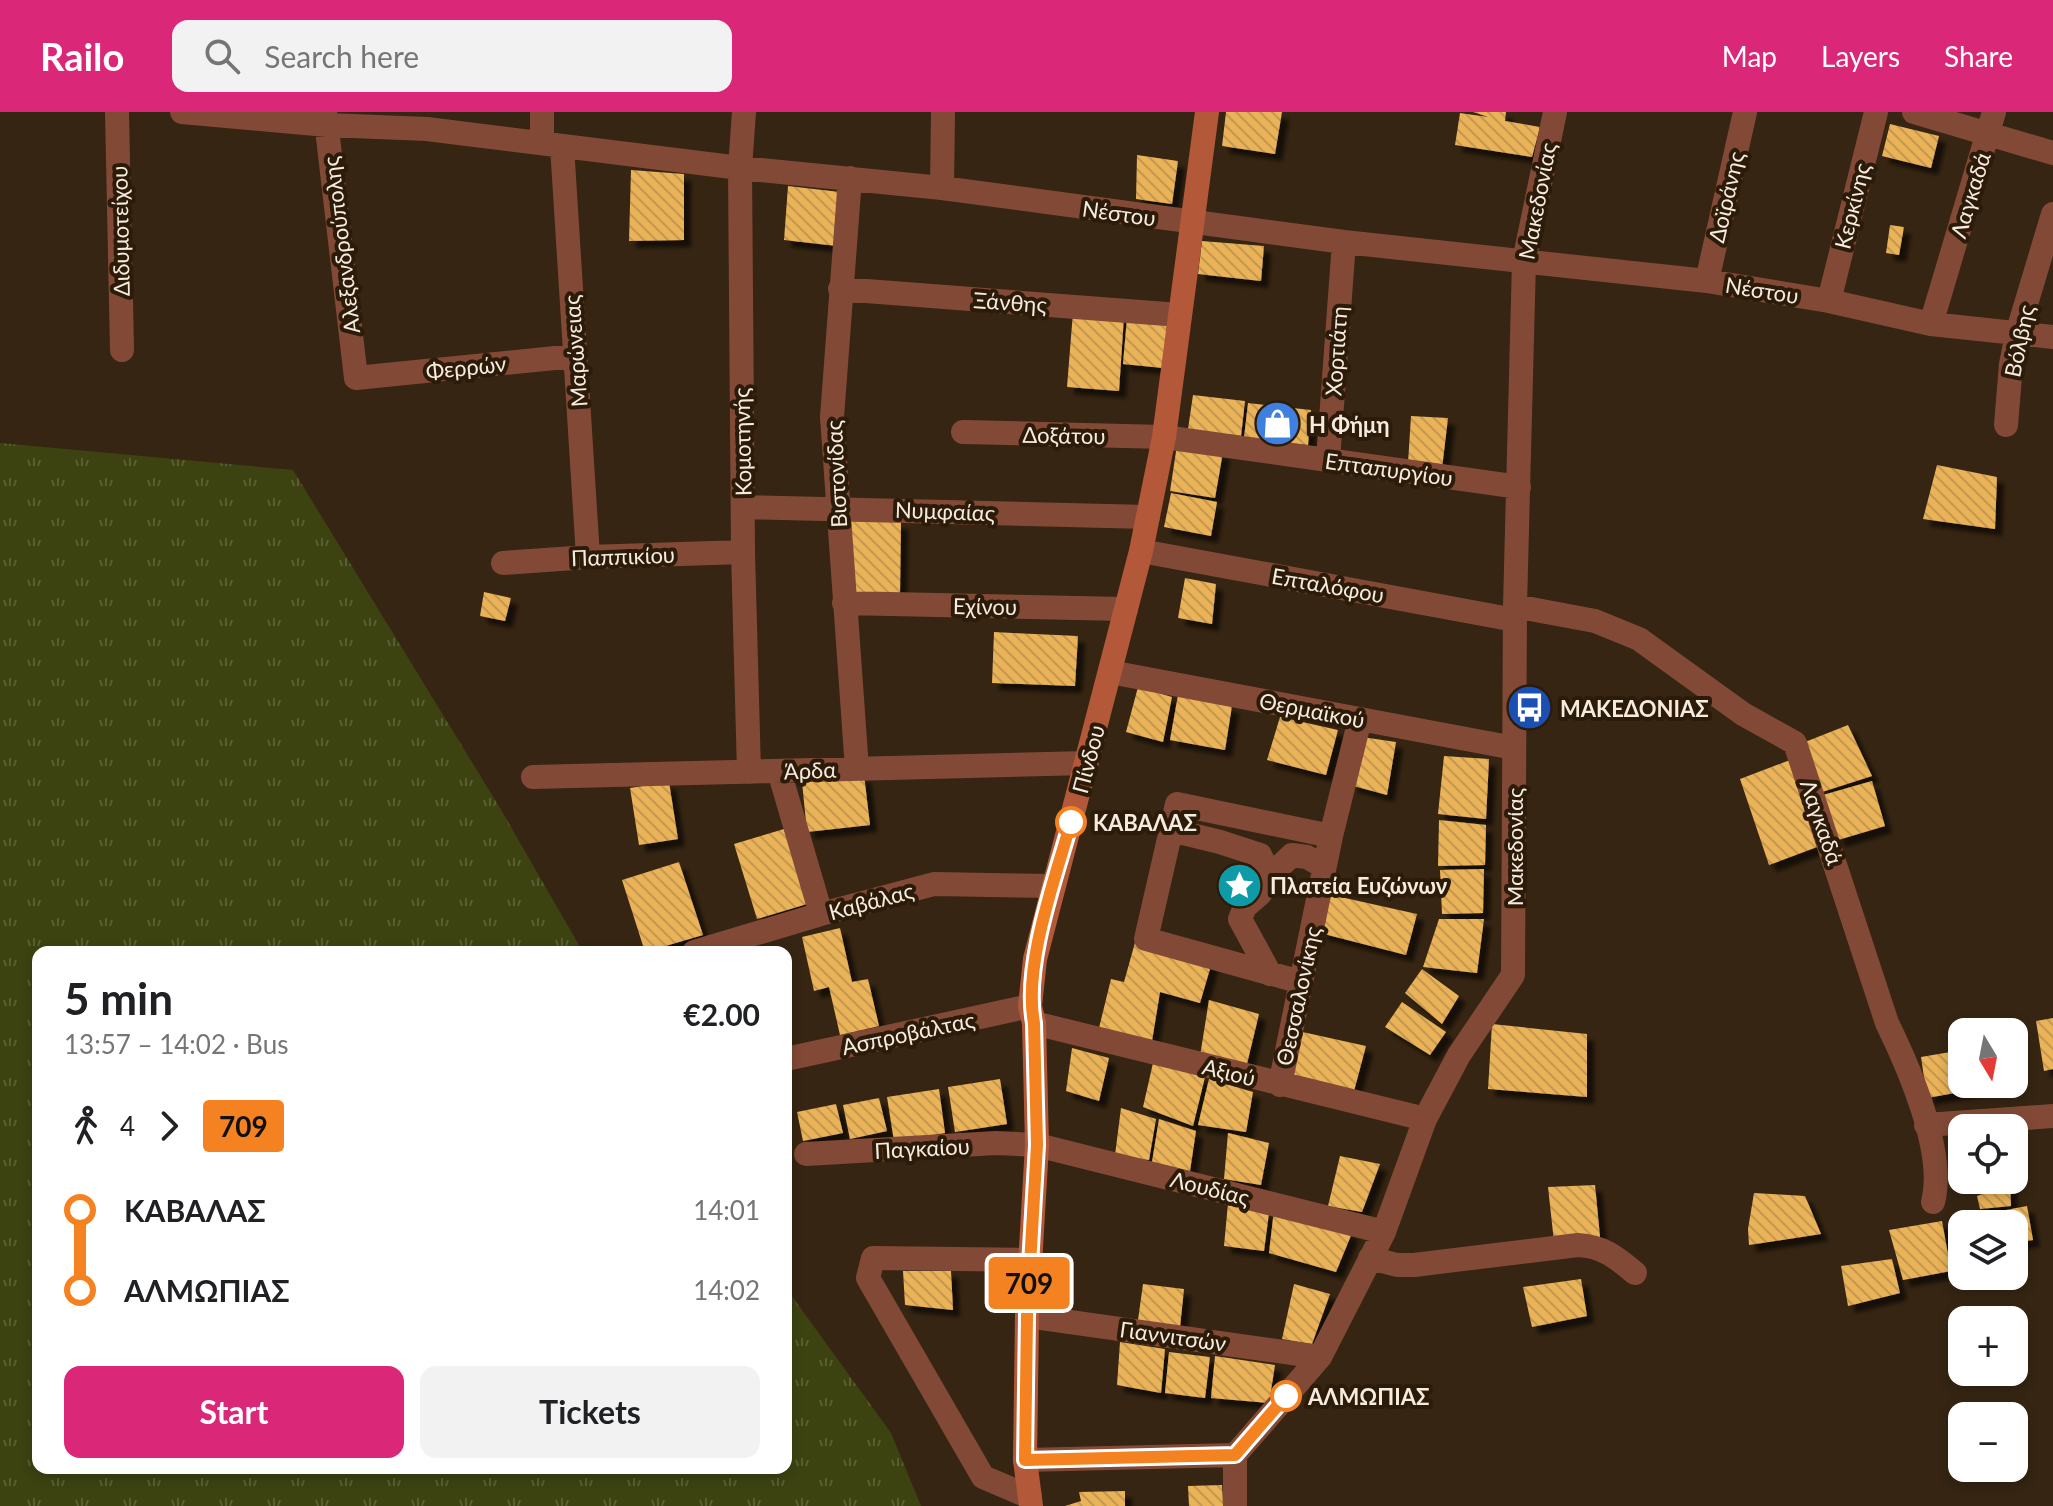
<!DOCTYPE html>
<meta charset="utf-8">
<style>
:root{--surface:#fff;--page:#f2f2f2;--text:#202124;--muted:#757577;--accent:#db2777}
body{margin:0;font-family:Lato,sans-serif;background:var(--page);color:var(--text);height:100vh;display:flex;flex-direction:column;font-size:30px;white-space:nowrap}
*{box-sizing:border-box;margin:0}
p{font-size:26px;color:var(--muted)}
.icon{flex:none;width:44px;height:44px;fill:none;stroke:currentColor;stroke-width:2;stroke-linecap:round;stroke-linejoin:round}
.map{position:relative;flex:1;overflow:hidden}
.panel{position:absolute;left:32px;top:834px;width:760px;height:528px;display:flex;flex-direction:column;background:var(--surface);border-radius:16px;box-shadow:0 4px 12px #0003}
.panel>*{flex:none}
.badge{padding:0 16px;border-radius:6px;font-size:28px;line-height:52px}
.needle{width:52px;rotate:170deg}
.tools{position:absolute;left:1948px;top:906px;display:grid;gap:16px}
.tools a{display:grid;place-items:center;width:80px;height:80px;border-radius:16px;background:var(--surface);box-shadow:0 4px 12px #0003;font-size:40px}
.map>.badge{position:absolute;translate:-50% -50%;box-shadow:0 0 0 4px #fff}
.legs{display:flex;align-items:center;gap:12px;height:88px;padding:0 32px;font-size:26px}
.legs p{margin-inline-start:auto}
.overview{display:flex;align-items:center;justify-content:space-between;height:136px;padding:0 32px}
h1{font-size:44px;font-weight:700;line-height:60px}
.action{display:flex;gap:16px;margin-top:auto;padding:16px 32px}
.action a{flex:1;height:92px;border-radius:16px;background:var(--accent);color:#fff;font-size:32px;font-weight:700;line-height:92px;text-align:center}
.action a+a{background:var(--page);color:var(--text)}
ul{padding:0 32px;list-style:none}
li{display:flex;align-items:center;gap:28px;height:80px;font-size:30px}
li i{display:grid;place-items:center;width:12px;height:100%;margin:0 10px;background:currentColor}
li i::after{content:'';width:20px;height:20px;margin:-10px;border:6px solid;border-radius:50%;background:var(--surface)}
li p{margin-inline-start:auto}
li:first-child i{background:linear-gradient(#0000 50%,currentColor 0)}
li:last-child i{background:linear-gradient(currentColor 50%,#0000 0)}
header{display:flex;align-items:center;gap:48px;box-sizing:border-box;height:112px;padding:0 40px;background:var(--accent);color:#fff}
header strong{font-size:38px}
nav{display:flex;gap:44px;margin-inline-start:auto;font-size:28px}
.search{width:560px;height:72px;background:var(--page);display:flex;align-items:center;gap:20px;box-sizing:border-box;padding:0 28px;border-radius:16px;color:var(--muted);font-size:30px}
.map>svg:first-child{display:block}
.grass{fill:url(#grass-tufts)}
.building{fill:url(#building-back-hatch);filter:url(#shadow)}
.lines{fill:none;stroke-linecap:round;stroke-linejoin:round}
.street{stroke:#824a36;stroke-width:24}
.secondary{stroke:#b3593a;stroke-width:24}
.line-1-casing{stroke:#fff;stroke-width:18}
.line-1{stroke:#f58220;stroke-width:12}
.stop-1-dot{fill:#fff;stroke:#f58220;stroke-width:4}
.labels{text-anchor:middle;dominant-baseline:central;stroke-width:8;stroke-linejoin:round;paint-order:stroke}
.street-label{font-size:22px;fill:#f6ebdf;stroke:#2b1b08}
.poi-label{font-size:22px;font-weight:bold;fill:#f6ebdf;stroke:#2b1b08;text-anchor:start}
.stop-label{font-size:22px;font-weight:bold;fill:#f6ebdf;stroke:#2b1b08;text-anchor:start}
</style>
<header>
<strong>Railo</strong>
<div class="search"><svg class="icon" aria-label="search" viewBox="0 0 24 24"><circle cx="10" cy="10" r="6"/><path d="M15 15l6 6"/></svg>Search here</div>
<nav><a>Map</a><a>Layers</a><a>Share</a></nav>
</header>
<div class="map">
<svg width="2053" height="1394" viewBox="0 0 2053 1394">
<defs>
<pattern id="grass-tufts" width="24" height="20" patternUnits="userSpaceOnUse" patternTransform="scale(2)"><rect width="24" height="20" fill="#3c4311"/><path d="M3 7l-1-3M5 7V3M7 7l1-3M15 17l-1-3M17 17v-4M19 17l1-3" fill="none" stroke="#595e33"/></pattern>
<pattern id="building-back-hatch" width="6" height="6" patternUnits="userSpaceOnUse" patternTransform="scale(2)"><rect width="6" height="6" fill="#eab359"/><path d="M-1 5l2 2M0 0l6 6M5-1l2 2" fill="none" stroke="#c29854"/></pattern>
<filter id="shadow"><feDropShadow dx="7" dy="7" stdDeviation="2" flood-color="#0009"/></filter>
</defs>
<rect width="100%" height="100%" fill="#362512"/>
<path class="grass" d="M 0,331 L 293,358 L 500,696 L 583,840 L 38,840 L 38,1356 L 786,1356 L 786,1176 L 891,1321 L 921,1394 L 0,1394 Z"/>
<path class="building" d="M 1226,0 L 1282,0 L 1275,42 L 1222,34 Z
M 1473,0 L 1506,0 L 1505,9 L 1540,15 L 1532,45 L 1455,33 L 1460,1 L 1488,5 Z
M 1890,12 L 1939,24 L 1931,56 L 1882,44 Z
M 1137,43 L 1178,49 L 1172,92 L 1136,87 Z
M 631,58 L 684,62 L 684,128 L 629,129 Z
M 788,74 L 840,80 L 837,134 L 784,128 Z
M 1890,113 L 1904,115 L 1899,143 L 1886,141 Z
M 1202,129 L 1264,134 L 1261,169 L 1198,162 Z
M 1073,200 L 1124,204 L 1119,279 L 1067,275 Z
M 1127,206 L 1167,211 L 1163,256 L 1123,252 Z
M 1193,283 L 1245,289 L 1241,324 L 1188,317 Z
M 1248,291 L 1311,298 L 1308,333 L 1244,326 Z
M 1411,304 L 1448,306 L 1442,356 L 1408,351 Z
M 1177,333 L 1223,340 L 1215,386 L 1170,379 Z
M 1937,353 L 1997,365 L 1995,417 L 1923,407 Z
M 1171,381 L 1217,390 L 1211,424 L 1164,415 Z
M 850,409 L 901,410 L 900,481 L 849,480 Z
M 1185,466 L 1216,472 L 1212,512 L 1178,506 Z
M 484,480 L 511,486 L 505,509 L 480,504 Z
M 994,520 L 1078,524 L 1075,574 L 992,571 Z
M 1138,575 L 1172,585 L 1163,630 L 1126,620 Z
M 1178,583 L 1232,594 L 1225,638 L 1170,628 Z
M 1280,605 L 1338,618 L 1326,663 L 1267,648 Z
M 1848,613 L 1872,664 L 1822,680 L 1805,630 Z
M 1362,625 L 1396,630 L 1387,683 L 1350,673 Z
M 1444,644 L 1489,647 L 1486,707 L 1438,702 Z
M 1790,648 L 1817,735 L 1769,753 L 1740,667 Z
M 864,663 L 870,713 L 807,720 L 802,670 Z
M 1872,669 L 1885,714 L 1838,728 L 1823,683 Z
M 669,670 L 678,727 L 639,733 L 630,676 Z
M 1439,708 L 1486,713 L 1485,753 L 1438,754 Z
M 784,717 L 807,792 L 757,807 L 734,732 Z
M 679,750 L 703,823 L 645,840 L 622,768 Z
M 1484,757 L 1483,801 L 1442,802 L 1440,758 Z
M 1327,782 L 1417,802 L 1406,843 L 1320,821 Z
M 1439,807 L 1484,807 L 1477,861 L 1423,855 Z
M 840,816 L 852,870 L 868,867 L 879,914 L 840,923 L 829,875 L 814,879 L 802,825 Z
M 1136,827 L 1212,850 L 1200,891 L 1160,880 L 1152,929 L 1099,916 L 1111,867 L 1124,870 Z
M 1422,857 L 1459,884 L 1442,912 L 1405,881 Z
M 1209,888 L 1259,902 L 1246,956 L 1200,944 Z
M 1402,890 L 1446,920 L 1430,943 L 1385,915 Z
M 2053,906 L 2053,957 L 2044,959 L 2036,909 Z
M 1492,912 L 1587,922 L 1587,985 L 1488,977 Z
M 1298,919 L 1366,934 L 1354,979 L 1291,964 Z
M 1072,936 L 1109,946 L 1099,989 L 1066,979 Z
M 1962,938 L 1962,972 L 1976,972 L 1977,977 L 1927,986 L 1921,945 Z
M 1153,951 L 1205,965 L 1193,1014 L 1143,995 Z
M 1000,967 L 1007,1012 L 955,1020 L 948,975 Z
M 1209,967 L 1253,980 L 1246,1020 L 1198,1013 Z
M 939,977 L 945,1021 L 894,1029 L 887,985 Z
M 879,986 L 887,1019 L 850,1027 L 843,993 Z
M 836,992 L 843,1021 L 803,1029 L 797,1000 Z
M 1121,996 L 1156,1007 L 1149,1048 L 1115,1043 Z
M 1159,1007 L 1196,1019 L 1190,1059 L 1152,1050 Z
M 1228,1021 L 1269,1031 L 1261,1073 L 1224,1067 Z
M 1340,1044 L 1380,1052 L 1362,1100 L 1328,1094 Z
M 1984,1068 L 2010,1068 L 2011,1094 L 1980,1097 L 1977,1084 L 1985,1081 Z
M 1595,1073 L 1600,1125 L 1554,1130 L 1548,1075 Z
M 1754,1081 L 1805,1084 L 1821,1122 L 1749,1133 L 1748,1117 Z
M 1228,1091 L 1269,1101 L 1264,1139 L 1224,1134 Z
M 2027,1094 L 2033,1128 L 2014,1131 L 2014,1112 L 1993,1112 L 1991,1101 Z
M 1274,1098 L 1352,1121 L 1336,1160 L 1269,1141 Z
M 1966,1104 L 1967,1112 L 1962,1112 L 1962,1135 L 1952,1135 L 1949,1108 Z
M 1942,1109 L 1951,1159 L 1903,1168 L 1889,1118 Z
M 1892,1147 L 1900,1181 L 1848,1194 L 1841,1154 Z
M 903,1159 L 951,1159 L 953,1198 L 905,1193 Z
M 1581,1167 L 1587,1204 L 1532,1215 L 1523,1175 Z
M 1143,1172 L 1184,1177 L 1180,1215 L 1138,1208 Z
M 1294,1172 L 1330,1182 L 1312,1232 L 1282,1227 Z
M 1120,1230 L 1165,1237 L 1161,1281 L 1117,1273 Z
M 1169,1240 L 1210,1245 L 1205,1286 L 1165,1281 Z
M 1215,1244 L 1275,1253 L 1269,1291 L 1211,1286 Z
M 1222,1373 L 1223,1394 L 1189,1394 L 1188,1374 Z
M 1125,1379 L 1125,1394 L 1065,1394 L 1081,1389 L 1079,1380 Z"/>
<g class="lines">
<path class="street" d="M 117,0 L 122,238
M 182,0 L 327,13 L 427,17 L 740,56 L 942,76 L 1344,130 L 1707,169 L 1829,189 L 1931,212 L 2053,225
M 325,0 L 356,266 L 575,244
M 744,0 L 740,56 L 743,440 L 749,660
M 1914,0 L 2053,41
M 542,31 L 542,0
M 562,34 L 588,445
M 850,66 L 832,305 L 857,657
M 942,76 L 943,0
M 1707,169 L 1745,0
M 840,177 L 1180,203
M 1829,189 L 1876,0
M 1931,212 L 1994,0
M 2006,313 L 2011,252 L 2017,222 L 2053,102
M 963,320 L 1164,325 L 1519,375
M 1328,348 L 1344,130
M 743,395 L 1148,405
M 1141,439 L 1515,508
M 503,451 L 588,445 L 743,440
M 844,491 L 1126,497
M 1515,494 L 1595,509 L 1639,527 L 1743,602 L 1795,631 L 1887,911 C 1909,956 1946,1041 1933,1090
M 1110,560 L 1514,636
M 779,659 L 821,802
M 533,665 L 1087,651
M 1171,718 L 1220,730 L 1260,743 L 1271,766
M 694,840 L 821,802 L 934,772 L 1053,774
M 1270,862 L 1240,807 L 1245,795 L 1260,782 L 1275,759 L 1292,743 L 1307,745 L 1324,755
M 1301,870 L 1146,827 L 1177,692 L 1331,724
M 1034,911 L 1425,1007
M 786,947 L 1030,894
M 1280,973 L 1331,724 L 1360,607
M 1926,1013 L 2053,1004
M 806,1042 L 996,1031 L 1037,1033 L 1384,1120
M 1370,1146 L 1397,1153 L 1414,1153 L 1578,1133 C 1603,1134 1617,1146 1635,1161
M 1027,1204 L 1320,1245
M 1025,1348 L 1235,1343
M 1030,1385 L 983,1365 L 868,1166 L 873,1146 L 1031,1148
M 1235,1394 L 1235,1343 L 1320,1245 L 1384,1120 L 1425,1007 L 1459,943 L 1513,863 L 1515,494 L 1524,149 L 1555,0"/>
<path class="secondary" d="M 1031,1394 L 1025,1348 L 1027,1204 L 1037,1033 L 1034,911 L 1030,894 L 1035,847 L 1141,439 L 1164,325 L 1207,0"/>
</g>
<g class="lines">
<defs>
<path id="line-1" d="M 1071,710 C 1055,767 1023,853 1034,911 L 1037,1033 L 1027,1204 L 1025,1348 L 1235,1343 L 1286,1284"/>
</defs>
<use href="#line-1" class="line-1-casing"/>
<use href="#line-1" class="line-1"/>
</g>
<defs>
<symbol id="shop-disc" viewBox="-11 -11 22 22"><circle r="9.5" fill="#3f7fe0" stroke="#2b1b08"/><path d="M-5-2.5h2.3a2.7 3.5 0 0 1 5.4 0H5L5.5 6h-11ZM-1.5-2.5h3a1.5 2.3 0 0 0-3 0Z" fill="#fff"/></symbol>
<symbol id="bus-disc" viewBox="-11 -11 22 22"><circle r="9.5" fill="#1a4fb4" stroke="#2b1b08"/><path d="M-5-6H5V4H4V6H2V4H-2V6H-4V4H-5ZM-3.5-4V0h7V-4ZM-3.5 1.2v1.5H-2V1.2ZM2 1.2v1.5H3.5V1.2Z" fill="#fff"/></symbol>
<symbol id="sight-disc" viewBox="-11 -11 22 22"><circle r="9.5" fill="#0f9aa8" stroke="#2b1b08"/><path d="M0-6L1.8-2.2L6-1.7L2.9 1.2L3.7 5.4L0 3.3L-3.7 5.4L-2.9 1.2L-6-1.7L-1.8-2.2Z" fill="#fff"/></symbol>
</defs>
<g fill-rule="evenodd">
<use href="#shop-disc" x="1252" y="286" width="51" height="51"/>
<use href="#bus-disc" x="1504" y="570" width="51" height="51"/>
<use href="#sight-disc" x="1214" y="748" width="51" height="51"/>
</g>
<g class="stop-1-dot">
<circle cx="1071" cy="710" r="14"/>
<circle cx="1286" cy="1284" r="14"/>
</g>
<g class="labels">
<g class="street-label">
<text transform="translate(1970 83) rotate(-73)">Λαγκαδά</text>
<text transform="translate(1726 85) rotate(-77)">Δοϊράνης</text>
<text transform="translate(1537 89) rotate(-79)">Μακεδονίας</text>
<text transform="translate(1852 94) rotate(-76)">Κερκίνης</text>
<text transform="translate(1119 101) rotate(8)">Νέστου</text>
<text transform="translate(120 119) rotate(-91)">Διδυμοτείχου</text>
<text transform="translate(341 133) rotate(-97)">Αλεξανδρούπολης</text>
<text transform="translate(1762 178) rotate(9)">Νέστου</text>
<text transform="translate(1010 190) rotate(4)">Ξάνθης</text>
<text transform="translate(2019 229) rotate(-78)">Βόλβης</text>
<text transform="translate(575 239) rotate(-94)">Μαρώνειας</text>
<text transform="translate(1336 239) rotate(-86)">Χορτιάτη</text>
<text transform="translate(466 255) rotate(-6)">Φερρών</text>
<text transform="translate(1064 323) rotate(1)">Δοξάτου</text>
<text transform="translate(742 330) rotate(-91)">Κομοτηνής</text>
<text transform="translate(1389 357) rotate(8)">Επταπυργίου</text>
<text transform="translate(836 362) rotate(-93)">Βιστονίδας</text>
<text transform="translate(945 399) rotate(2)">Νυμφαίας</text>
<text transform="translate(623 444) rotate(-2)">Παππικίου</text>
<text transform="translate(1328 473) rotate(10)">Επταλόφου</text>
<text transform="translate(985 494) rotate(1)">Εχίνου</text>
<text transform="translate(1312 598) rotate(11)">Θερμαϊκού</text>
<text transform="translate(1088 647) rotate(-75)">Πίνδου</text>
<text transform="translate(810 658) rotate(-2)">Άρδα</text>
<text transform="translate(1822 710) rotate(71)">Λαγκαδά</text>
<text transform="translate(1514 735) rotate(-90)">Μακεδονίας</text>
<text transform="translate(871 789) rotate(-15)">Καβάλας</text>
<text transform="translate(1298 884) rotate(-78)">Θεσσαλονίκης</text>
<text transform="translate(908 921) rotate(-12)">Ασπροβάλτας</text>
<text transform="translate(1229 960) rotate(14)">Αξιού</text>
<text transform="translate(922 1036) rotate(-3)">Παγκαίου</text>
<text transform="translate(1210 1076) rotate(14)">Λουδίας</text>
<text transform="translate(1173 1224) rotate(8)">Γιαννιτσών</text>
</g>
<g class="poi-label">
<text x="1309" y="312">Η Φήμη</text>
<text x="1560" y="596">ΜΑΚΕΔΟΝΙΑΣ</text>
<text x="1270" y="773">Πλατεία Ευζώνων</text>
</g>
<g class="stop-label">
<text x="1093" y="710">ΚΑΒΑΛΑΣ</text>
<text x="1308" y="1284">ΑΛΜΩΠΙΑΣ</text>
</g>
</g>
</svg>
<div class="tools">
<a><svg class="needle" viewBox="-14 -14 28 28"><path d="M0-13l5 13h-10z" fill="#e53935"/><path d="M0 13l5-13h-10z" fill="#757577"/></svg></a>
<a><svg class="icon" aria-label="locate" viewBox="0 0 24 24"><circle cx="12" cy="12" r="6"/><path d="M12 2v4M12 18v4M2 12h4M18 12h4"/></svg></a>
<a><svg class="icon" aria-label="layers" viewBox="0 0 24 24"><path d="M12 4l9 5-9 5-9-5zM3 14l9 5 9-5"/></svg></a>
<a>+</a>
<a>−</a>
</div>
<b class="badge" style="left:1029px;top:1171px;background:#f58220;color:#111">709</b>
<section class="panel">
<div class="overview"><div><h1>5 min</h1><p>13:57 – 14:02 · Bus</p></div><b>€2.00</b></div>
<div class="legs"><svg class="icon" aria-label="walk" viewBox="0 0 24 24"><circle cx="13" cy="4" r="2"/><path d="M13 8l-2 6 4 7M11 14l-3 7M7 12l3-4h3l4 4"/></svg>4<svg class="icon" aria-label="forward" viewBox="0 0 24 24"><path d="M9 5l7 7-7 7"/></svg><b class="badge" style="background:#f58220;color:#111">709</b></div>
<ul>
<li><i style="color:#f58220"></i><b>ΚΑΒΑΛΑΣ</b><p>14:01</p></li>
<li><i style="color:#f58220"></i><b>ΑΛΜΩΠΙΑΣ</b><p>14:02</p></li>
</ul>
<div class="action"><a>Start</a><a>Tickets</a></div>
</section>
</div>
